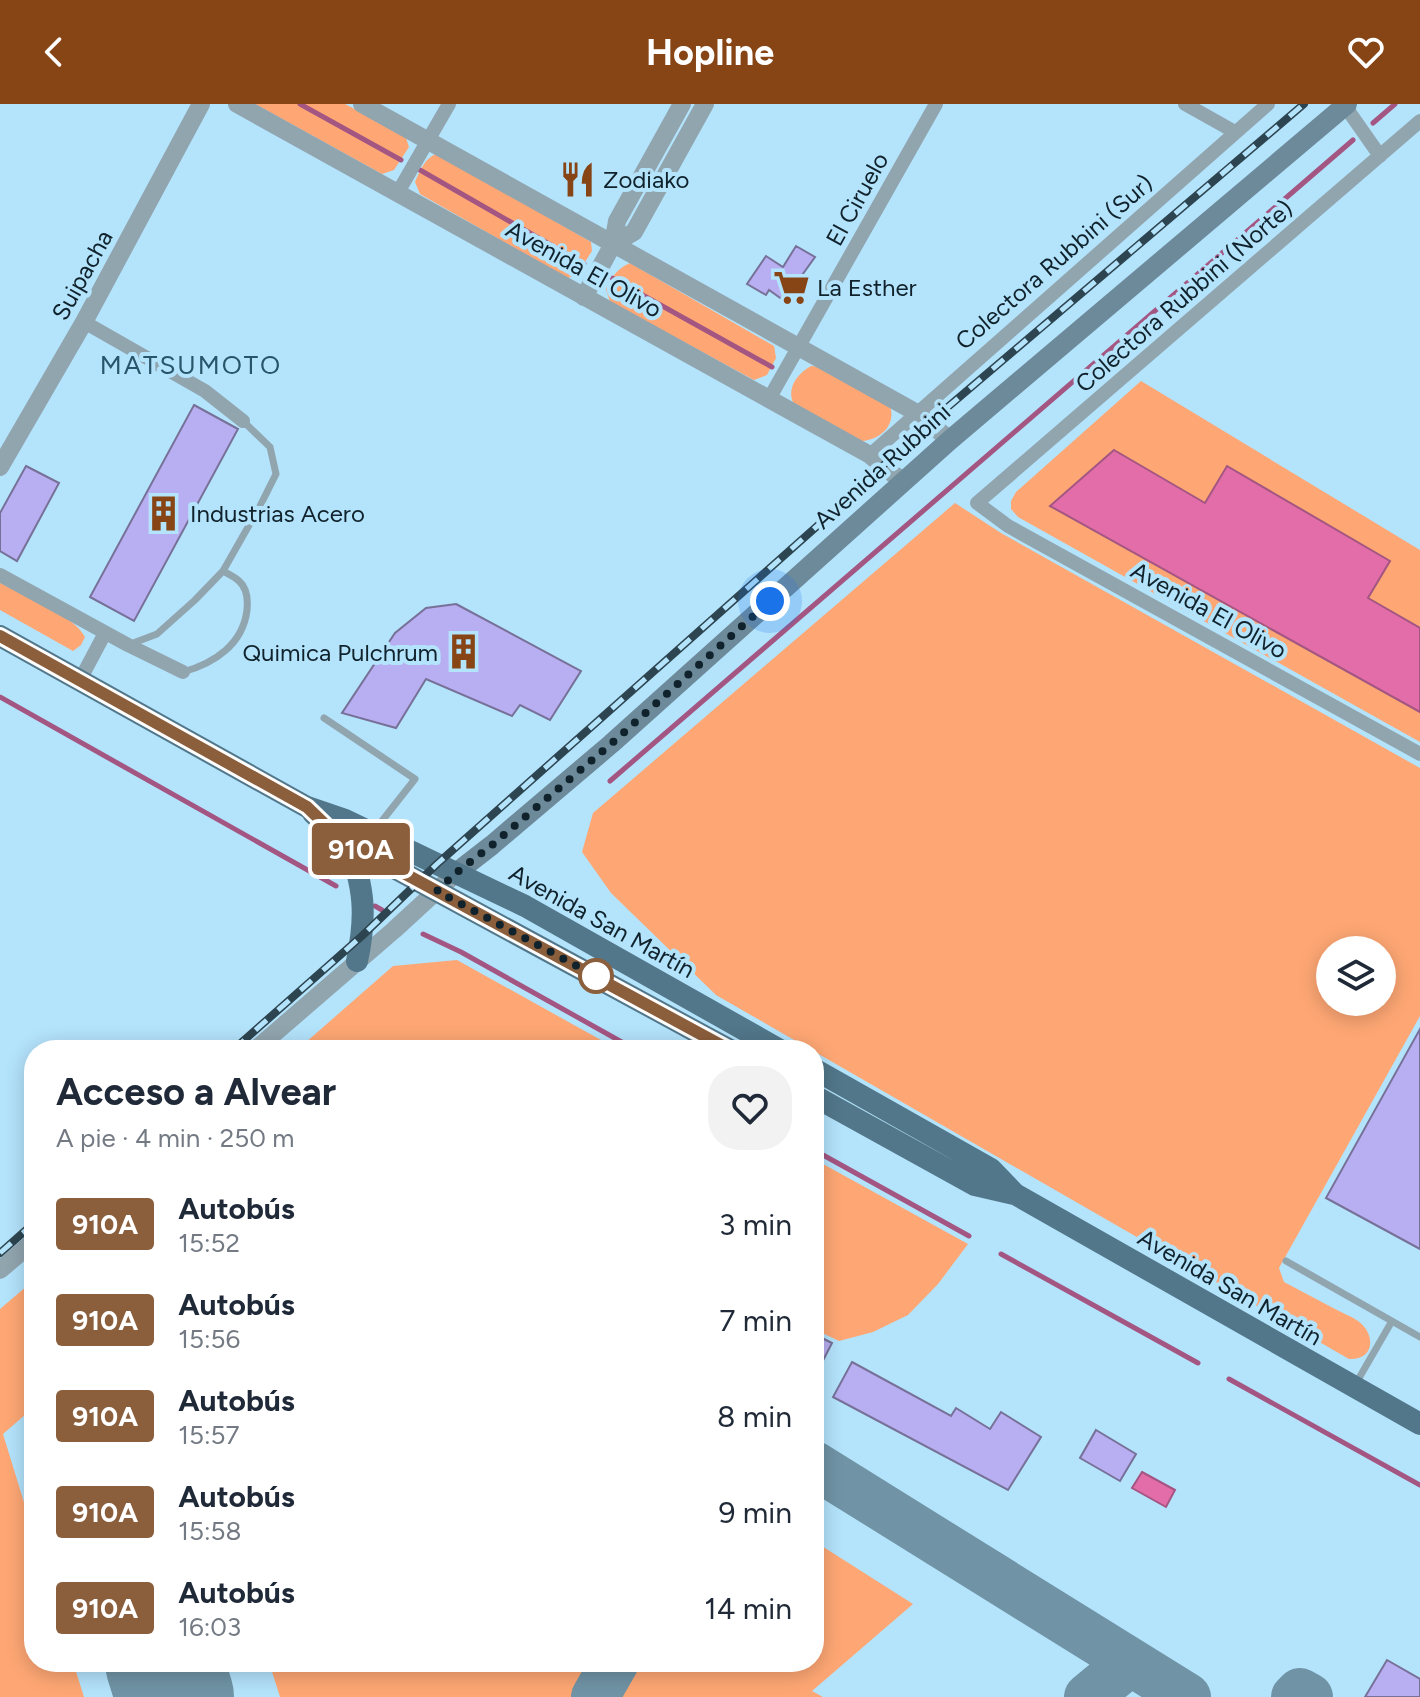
<!DOCTYPE html>
<html lang="es">
<meta charset="utf-8">
<style>
:root{--surface:#fff;--page:#f2f2f3;--text:#1f2937;--muted:#747a83;--accent:#874415}
body{margin:0;font-family:Figtree,sans-serif;background:var(--page);color:var(--text);height:100vh;display:flex;flex-direction:column;font-size:30px;white-space:nowrap}
*{box-sizing:border-box;margin:0}
p{font-size:26px;color:var(--muted)}
.icon{flex:none;width:44px;height:44px;fill:none;stroke:currentColor;stroke-width:2;stroke-linecap:round;stroke-linejoin:round}
.map{position:relative;flex:1;overflow:hidden}
.panel{position:absolute;left:24px;top:936px;width:800px;height:632px;display:flex;flex-direction:column;background:var(--surface);border-radius:32px;box-shadow:0 4px 20px #0003}
.panel>*{flex:none}
.badge{padding:0 16px;border-radius:6px;font-size:28px;line-height:52px}
.tools{position:absolute;left:1316px;top:832px;display:grid;gap:16px}
.tools a{display:grid;place-items:center;width:80px;height:80px;border-radius:50%;background:var(--surface);box-shadow:0 4px 20px #0003;font-size:40px}
.you{position:absolute;width:40px;height:40px;margin:-20px;border:6px solid #fff;border-radius:50%;background:#1a73e8;box-shadow:0 0 0 12px #1a73e833}
.map>.badge{position:absolute;translate:-50% -50%;box-shadow:0 0 0 4px #fff}
.round{display:grid;place-items:center;flex:none;width:84px;height:84px;border-radius:32px;background:var(--page)}
.summary{display:flex;align-items:center;justify-content:space-between;height:136px;padding:0 32px}
h1{font-size:38px;font-weight:700;line-height:60px}
ul{padding:0;list-style:none}
li{display:flex;align-items:center;gap:24px;height:96px;padding:0 32px}
li div{flex:1}
li b{display:block;font-size:30px}
li em{font-style:normal}
li .badge{min-width:88px;font-weight:700;text-align:center}
header{display:flex;justify-content:space-between;align-items:center;height:104px;padding:0 32px;background:var(--accent);color:#fff;font-size:36px;font-weight:700}
.map>svg:first-child{display:block}
.green{fill:#fea774;fill-rule:evenodd}
.water{fill:#e36da8;stroke:#a45682;stroke-width:2}
.lines{fill:none;stroke-linecap:round;stroke-linejoin:round}
.stream{stroke:#a45682;stroke-width:5}
.taxiway{stroke:#7094a6;stroke-width:48}
.runway{stroke:#7094a6;stroke-width:118}
.building{fill:#b8aef2;stroke:#777198;stroke-width:2}
.service{stroke:#91a5af;stroke-width:7}
.minor{stroke:#91a5af;stroke-width:14}
.tertiary{stroke:#91a5af;stroke-width:18}
.secondary{stroke:#6d8a9a;stroke-width:20}
.primary{stroke:#52778a;stroke-width:22}
.rail-casing{stroke:#2d4550;stroke-width:8}
.rail{stroke:#b4e3fc;stroke-width:5;stroke-dasharray:15;stroke-linecap:butt}
.line-casing{stroke:#fff;stroke-width:18}
.line{stroke:#8b5e3c;stroke-width:12}
.walk{stroke:#10222b;stroke-width:8;stroke-dasharray:0 14.4}
.stop-dot{fill:#fff;stroke:#8b5e3c;stroke-width:4}
.labels{text-anchor:middle;dominant-baseline:central;stroke-width:8;stroke-linejoin:round;paint-order:stroke}
.poi-label{font-size:24px;fill:#10222b;stroke:#b4e3fc;text-anchor:start}
.street-label{font-size:24px;fill:#10222b;stroke:#b4e3fc}
.neighbourhood-label{font-size:26px;letter-spacing:2px;fill:#28556a;stroke:#b4e3fc}
</style>
<header><svg class="icon" aria-label="back" viewBox="0 0 24 24"><path d="M15 5l-7 7 7 7"/></svg>Hopline<svg class="icon" aria-label="heart" viewBox="0 0 24 24"><path d="M12 20l-8-8c-3-5 5-10 8-4 3-6 11-1 8 4z"/></svg></header>
<div class="map">
<svg width="1420" height="1593" viewBox="0 0 1420 1593">
<rect width="100%" height="100%" fill="#b4e3fc"/>
<path class="green" d="M 255,0 L 345,0 L 405,31 L 409,43 L 394,66 L 382,70 Z
M 439,49 L 591,138 L 592,147 L 576,172 L 567,174 L 420,90 L 415,78 C 421,65 425,53 439,49 Z
M 630,159 L 774,242 L 776,254 L 767,271 L 754,276 L 610,198 L 606,185 C 612,172 617,165 630,159 Z
M 811,262 L 820,263 L 890,302 C 897,323 877,338 857,337 L 795,302 C 785,287 796,270 811,262 Z
M 1141,277 L 1420,446 L 1420,638 L 1018,413 L 1011,405 L 1011,397 L 1016,388 Z
M 955,399 L 1001,429 L 1420,664 L 1420,912 L 1279,1164 L 1284,1178 C 1301,1187 1318,1196 1335,1205 C 1342,1209 1351,1212 1358,1217 C 1376,1230 1375,1256 1349,1255 L 716,891 L 611,789 L 582,748 L 593,709 ZM 1330,846 L 1382,846 L 1382,898 L 1330,898 Z
M 0,479 C 23,491 74,511 85,533 L 81,541 L 73,547 L 0,506 Z
M 457,856 L 619,946 L 297,946 L 393,862 Z
M 814,1055 L 968,1140 L 938,1180 L 908,1211 L 873,1228 L 839,1237 L 814,1225 Z
M 34,1176 L 34,1303 L 3,1330 L 34,1431 L 34,1558 L 73,1558 L 84,1593 L 0,1593 L 0,1205 Z
M 814,1437 L 913,1500 L 812,1587 L 823,1593 L 619,1593 L 640,1558 L 814,1558 Z
M 269,1558 L 593,1558 L 574,1593 L 280,1593 Z"/>
<path class="water" d="M 1114,346 L 1205,399 L 1227,362 L 1390,457 L 1368,494 L 1420,524 L 1420,608 L 1050,402 Z
M 1142,1368 L 1175,1386 L 1166,1403 L 1132,1384 Z"/>
<g class="lines">
<path class="stream" d="M 300,0 L 401,56
M 1373,19 L 1395,0
M 420,66 L 584,160
M 612,174 L 772,263
M 0,593 L 336,782
M 610,677 L 1353,36
M 375,802 L 382,806
M 423,830 L 461,848 L 636,946
M 814,1046 L 969,1132
M 1001,1150 L 1198,1259
M 1229,1275 L 1420,1381"/>
<path class="taxiway" d="M 814,1361 L 1187,1593
M 595,1593 L 615,1558
M 1088,1593 L 1129,1559
M 1295,1593 L 1300,1588 L 1309,1593"/>
<path class="runway" d="M 164,1558 L 175,1593"/>
</g>
<path class="building" d="M 796,142 L 815,153 L 800,174 L 803,176 L 791,196 L 786,193 L 783,196 L 769,186 L 766,191 L 747,180 L 766,152 L 783,163 Z
M 194,301 L 238,325 L 134,517 L 90,493 Z
M 26,362 L 59,379 L 17,457 L 0,447 L 0,409 Z
M 456,500 L 581,567 L 550,616 L 520,601 L 512,612 L 426,575 L 396,624 L 342,609 L 395,529 L 426,504 Z
M 1420,925 L 1420,1145 L 1326,1094 Z
M 814,1230 L 832,1239 L 814,1274 Z
M 852,1258 L 951,1312 L 956,1304 L 990,1325 L 1001,1308 L 1041,1333 L 1008,1386 L 833,1293 Z
M 1096,1326 L 1136,1350 L 1120,1377 L 1080,1354 Z
M 1387,1556 L 1420,1575 L 1420,1593 L 1365,1593 Z"/>
<g class="lines">
<path class="service" d="M 128,541 L 157,530 L 195,496 L 223,467 L 260,402 L 276,370 L 270,343 L 243,317
M 183,568 C 215,559 243,540 247,506 C 248,496 247,484 239,477 C 235,473 228,470 223,467
M 324,614 L 415,675 L 374,727
M 1286,1157 L 1420,1233
M 1355,1281 L 1392,1217"/>
<path class="minor" d="M 1185,0 L 1235,28
M 1345,2 L 1380,52
M 1420,17 L 977,399 L 1008,422 L 1420,650
M 397,90 L 449,0
M 84,218 L 205,287 L 243,317
M 769,295 L 936,0
M 870,351 L 1268,0
M 0,471 L 128,541 L 183,568
M 80,576 L 105,529"/>
<path class="tertiary" d="M 237,0 L 870,351 L 903,378
M 362,0 L 917,309 L 950,336
M 613,140 L 634,128 L 705,0
M 584,193 L 613,140 L 617,117 L 682,0
M 0,363 L 84,218 L 201,0
M 255,946 L 394,826 L 456,769
M 0,1166 L 34,1137"/>
<path class="secondary" d="M 456,769 L 492,741 L 611,640 L 950,336 L 1347,0"/>
<path class="primary" d="M 0,532 L 307,703 L 345,716 L 525,802 L 780,946
M 313,709 L 339,734 L 730,946
M 348,738 C 364,784 367,810 357,857
M 814,965 L 991,1065 L 1015,1090 L 1420,1320
M 814,992 L 975,1081 L 1014,1090"/>
<defs>
<path id="rail" d="M 233,946 L 363,831 L 437,760 L 833,408 L 929,319 L 1304,0
M 0,1149 L 34,1119"/>
</defs>
<use href="#rail" class="rail-casing"/>
<use href="#rail" class="rail"/>
</g>
<g class="lines">
<defs>
<path id="line" d="M 0,532 L 307,703 L 339,734 L 730,946"/>
</defs>
<use href="#line" class="line-casing"/>
<use href="#line" class="line"/>
<path class="walk" d="M 596,872 L 605,877 L 437,787 L 456,769 L 492,741 L 611,640 L 770,497"/>
</g>
<defs>
<symbol id="restaurant-bare" viewBox="-9 -9 18 18"><path d="M-5-6h1v4h1v-4h1v4h1v-4h1v5L-1.5 .5V6h-2V.5L-5-1ZM5-6V6H3V1.5H1.5Q1.5-4 5-6Z" fill="#874415" stroke="#b4e3fc" stroke-width="2.5" paint-order="stroke"/></symbol>
<symbol id="supermarket-bare" viewBox="-9 -9 18 18"><path d="M-6-5.5h2.5l.6 2H6L4.5 2H-2.5L-4.4-4H-6ZM-1.5 3.2a1.3 1.3 0 1 0 .1 0ZM3 3.2a1.3 1.3 0 1 0 .1 0Z" fill="#874415" stroke="#b4e3fc" stroke-width="2.5" paint-order="stroke"/></symbol>
<symbol id="building-bare" viewBox="-9 -9 18 18"><path d="M-4-6H4V6H1V3H-1V6H-4ZM-2.5-4.3h1.7v1.8h-1.7ZM.8-4.3h1.7v1.8H.8ZM-2.5-1h1.7V.8h-1.7ZM.8-1h1.7V.8H.8Z" fill="#874415" stroke="#b4e3fc" stroke-width="2.5" paint-order="stroke"/></symbol>
</defs>
<g fill-rule="evenodd">
<use href="#restaurant-bare" x="552" y="50" width="51" height="51"/>
<use href="#supermarket-bare" x="766" y="158" width="51" height="51"/>
<use href="#building-bare" x="138" y="384" width="51" height="51"/>
<use href="#building-bare" x="438" y="522" width="51" height="51"/>
</g>
<circle class="stop-dot" cx="596" cy="872" r="16"/>
<g class="labels">
<g class="poi-label">
<text x="603" y="75">Zodiako</text>
<text x="817" y="183">La Esther</text>
<text x="190" y="409">Industrias Acero</text>
<text x="438" y="548" text-anchor="end">Quimica Pulchrum</text>
</g>
<g class="street-label">
<text transform="translate(857 95) rotate(-61)">El Ciruelo</text>
<text transform="translate(1054 158) rotate(-41)">Colectora Rubbini (Sur)</text>
<text transform="translate(584 165) rotate(29)">Avenida El Olivo</text>
<text transform="translate(82 171) rotate(-61)">Suipacha</text>
<text transform="translate(1184 192) rotate(-41)">Colectora Rubbini (Norte)</text>
<text transform="translate(882 362) rotate(-42)">Avenida Rubbini</text>
<text transform="translate(1209 506) rotate(29)">Avenida El Olivo</text>
<text transform="translate(602 817) rotate(29)">Avenida San Martín</text>
<text transform="translate(1230 1183) rotate(30)">Avenida San Martín</text>
</g>
<g class="neighbourhood-label">
<text x="191" y="261">MATSUMOTO</text>
</g>
</g>
</svg>
<div class="tools">
<a><svg class="icon" aria-label="layers" viewBox="0 0 24 24"><path d="M12 4l9 5-9 5-9-5zM3 14l9 5 9-5"/></svg></a>
</div>
<div class="you" style="left:770px;top:497px"></div>
<b class="badge" style="left:361px;top:745px;background:#8b5e3c;color:#fff">910A</b>
<section class="panel">
<div class="summary"><div><h1>Acceso a Alvear</h1><p>A pie · 4 min · 250 m</p></div><a class="round"><svg class="icon" aria-label="heart" viewBox="0 0 24 24"><path d="M12 20l-8-8c-3-5 5-10 8-4 3-6 11-1 8 4z"/></svg></a></div>
<ul>
<li><span class="badge" style="background:#8b5e3c;color:#fff">910A</span><div><b>Autobús</b><p>15:52</p></div><em>3 min</em></li>
<li><span class="badge" style="background:#8b5e3c;color:#fff">910A</span><div><b>Autobús</b><p>15:56</p></div><em>7 min</em></li>
<li><span class="badge" style="background:#8b5e3c;color:#fff">910A</span><div><b>Autobús</b><p>15:57</p></div><em>8 min</em></li>
<li><span class="badge" style="background:#8b5e3c;color:#fff">910A</span><div><b>Autobús</b><p>15:58</p></div><em>9 min</em></li>
<li><span class="badge" style="background:#8b5e3c;color:#fff">910A</span><div><b>Autobús</b><p>16:03</p></div><em>14 min</em></li>
</ul>
</section>
</div>
